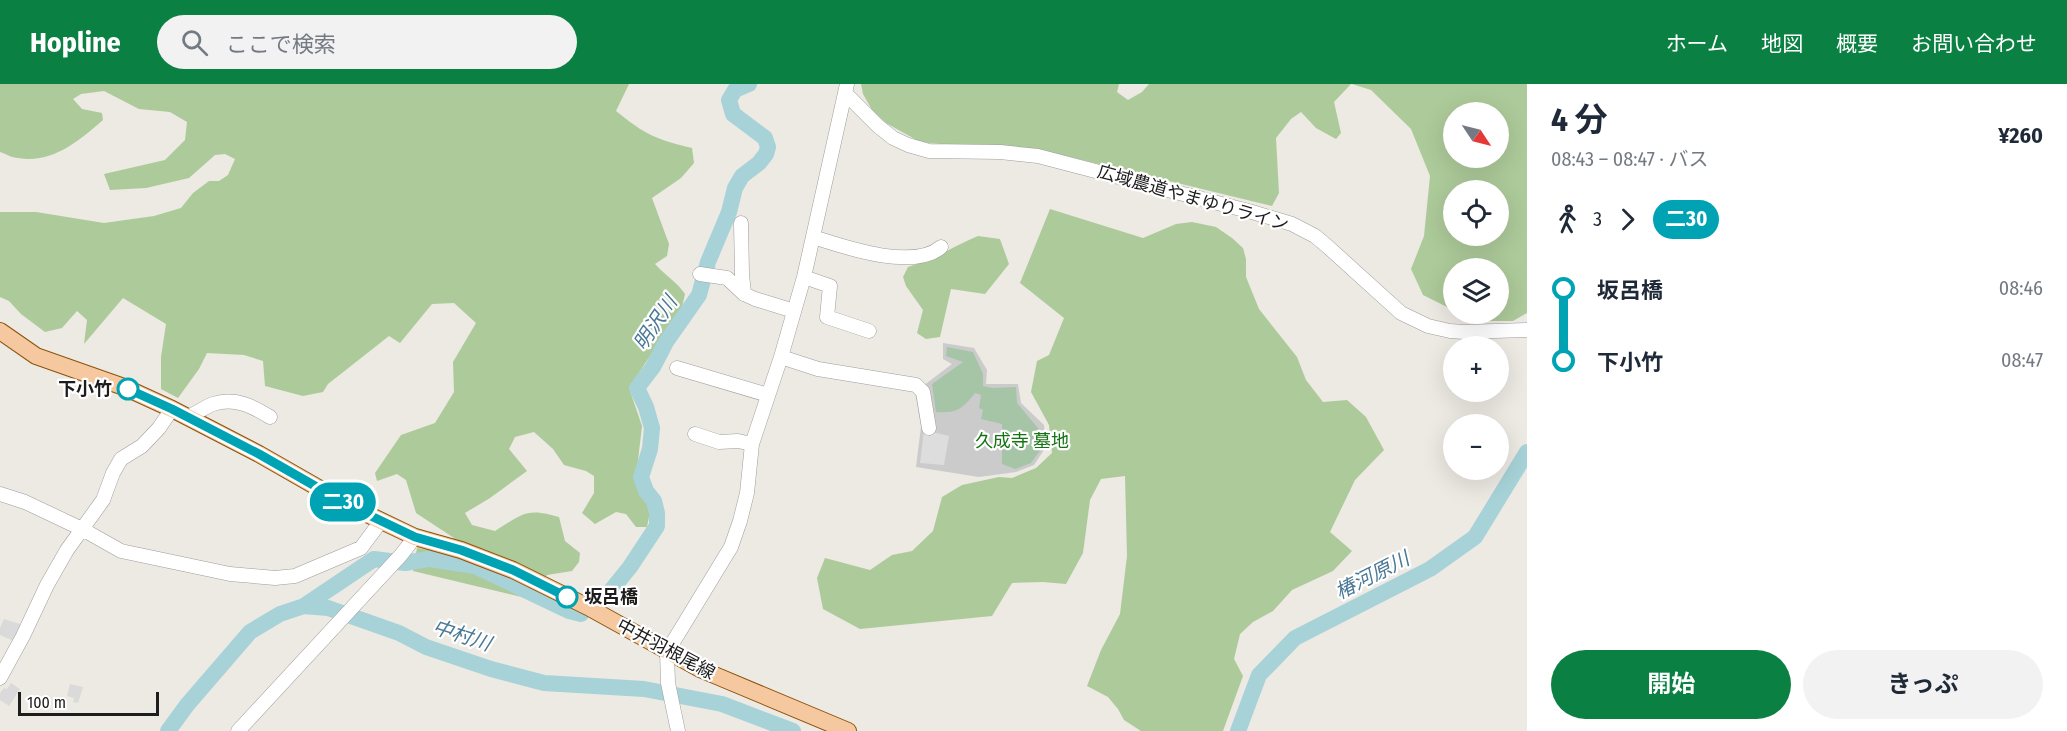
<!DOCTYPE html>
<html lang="ja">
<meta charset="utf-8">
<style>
:root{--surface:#fff;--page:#f2f2f3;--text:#1f2937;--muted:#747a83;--accent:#0b8043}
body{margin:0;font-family:"Fira Sans Condensed","Noto Sans JP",sans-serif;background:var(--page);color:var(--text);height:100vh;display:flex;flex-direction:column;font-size:22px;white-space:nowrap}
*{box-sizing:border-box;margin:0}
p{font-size:20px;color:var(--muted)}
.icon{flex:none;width:33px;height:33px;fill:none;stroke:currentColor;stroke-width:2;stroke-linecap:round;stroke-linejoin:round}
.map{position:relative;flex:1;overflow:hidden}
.drawer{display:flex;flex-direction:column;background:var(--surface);width:540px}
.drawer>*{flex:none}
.badge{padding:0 12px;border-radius:20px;font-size:21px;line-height:39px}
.needle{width:39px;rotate:125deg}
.buttons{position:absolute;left:1443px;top:18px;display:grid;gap:12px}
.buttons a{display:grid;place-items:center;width:66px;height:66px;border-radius:50%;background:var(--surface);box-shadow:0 6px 24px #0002;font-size:30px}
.scale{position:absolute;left:18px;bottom:15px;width:141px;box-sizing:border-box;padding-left:6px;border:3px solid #1d1d1d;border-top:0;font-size:16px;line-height:21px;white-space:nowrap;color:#1d1d1d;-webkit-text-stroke:4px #fff;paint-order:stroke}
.map>.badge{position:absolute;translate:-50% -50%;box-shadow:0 0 0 3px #fff}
.legs{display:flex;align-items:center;gap:9px;height:66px;padding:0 24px;font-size:20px}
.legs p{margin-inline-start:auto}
.overview{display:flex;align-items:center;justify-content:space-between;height:102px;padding:0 24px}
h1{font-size:33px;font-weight:700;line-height:45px}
.primary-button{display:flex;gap:12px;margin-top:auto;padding:12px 24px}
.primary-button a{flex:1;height:69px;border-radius:36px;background:var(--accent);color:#fff;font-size:24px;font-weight:700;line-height:69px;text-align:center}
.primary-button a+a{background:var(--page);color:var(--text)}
ul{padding:0 24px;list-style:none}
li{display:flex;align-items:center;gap:21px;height:72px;font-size:22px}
li i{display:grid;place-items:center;width:9px;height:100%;margin:0 8px;background:currentColor}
li i::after{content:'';width:15px;height:15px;margin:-8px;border:4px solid;border-radius:50%;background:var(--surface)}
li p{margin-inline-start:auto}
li:first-child i{background:linear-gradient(#0000 50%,currentColor 0)}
li:last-child i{background:linear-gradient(currentColor 50%,#0000 0)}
header{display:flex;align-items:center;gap:36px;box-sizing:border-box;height:84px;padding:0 30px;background:var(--accent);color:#fff}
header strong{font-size:28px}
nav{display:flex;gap:33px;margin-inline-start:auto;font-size:21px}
.search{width:420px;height:54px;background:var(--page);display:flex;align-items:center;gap:15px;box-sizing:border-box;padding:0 21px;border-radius:33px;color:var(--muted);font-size:22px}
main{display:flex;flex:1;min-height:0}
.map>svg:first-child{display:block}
.residential{fill:#dbdada}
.religious{fill:#cbcbcb}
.forest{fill:#adca9a;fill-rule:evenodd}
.cemetery{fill:#a6c5a7}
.parking{fill:#ddd}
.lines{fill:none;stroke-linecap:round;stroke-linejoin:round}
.river{stroke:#a6d2d8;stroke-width:16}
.minor-casing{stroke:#9e9e9e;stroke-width:15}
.major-casing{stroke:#8c530a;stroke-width:18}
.minor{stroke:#fff;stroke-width:14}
.major{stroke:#f5c8a0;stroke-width:16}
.line-1-casing{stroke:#fff;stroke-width:14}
.line-1{stroke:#00a3b4;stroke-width:9}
.stop-1-dot{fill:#fff;stroke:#00a3b4;stroke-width:3}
.labels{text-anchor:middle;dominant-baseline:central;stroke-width:4.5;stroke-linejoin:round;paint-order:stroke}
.street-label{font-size:18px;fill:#1d1d1d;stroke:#fff}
.stop-label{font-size:18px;font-weight:bold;fill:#1d1d1d;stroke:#fff;text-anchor:end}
.park-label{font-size:18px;fill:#147312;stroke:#fff}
.water-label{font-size:20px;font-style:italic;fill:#4a7896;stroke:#fff}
</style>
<header>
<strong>Hopline</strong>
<div class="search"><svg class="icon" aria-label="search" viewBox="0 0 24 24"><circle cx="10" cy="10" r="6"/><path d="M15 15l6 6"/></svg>ここで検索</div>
<nav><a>ホーム</a><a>地図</a><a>概要</a><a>お問い合わせ</a></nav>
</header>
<main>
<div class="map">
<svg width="1527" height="647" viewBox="0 0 1527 647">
<rect width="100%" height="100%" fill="#ede9e3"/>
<path class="residential" d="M 4,535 L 23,541 L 16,558 L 0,551 L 0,544 Z
M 11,599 L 20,605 L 9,622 L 0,616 L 0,609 L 4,604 L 7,605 Z
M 70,600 L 83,603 L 78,619 L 73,618 L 74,614 L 67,612 Z"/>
<path class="religious" d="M 943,259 L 974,264 L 987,286 L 986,300 L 1018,300 L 1021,319 L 1044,341 L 1046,363 L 1034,381 L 1016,388 L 979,393 L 916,383 L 921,343 L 915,308 L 952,280 L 943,275 Z"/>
<path class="forest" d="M 0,0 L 629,0 L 616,27 C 644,50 657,56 692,64 L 694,79 L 681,94 L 652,114 L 669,160 L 667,172 L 655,180 C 665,191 677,198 685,210 L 682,223 L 629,304 L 642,342 L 636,393 L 650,428 L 647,443 L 636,443 L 626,430 L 616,428 L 595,440 L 582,429 L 594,409 L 594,392 L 586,387 L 564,381 L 553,365 L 534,348 L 515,353 L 509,365 L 527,387 L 490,414 L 465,429 L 472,441 L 495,447 C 523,430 525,423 559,433 L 565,457 L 580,469 L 579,478 L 572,487 L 547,491 L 530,515 L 413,487 L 417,464 L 444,469 L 454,454 L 416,429 L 406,396 L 397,390 L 377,397 L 375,389 L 401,351 L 435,339 L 454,308 L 453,278 L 476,239 L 454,219 L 432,220 L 400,259 L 389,252 L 328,300 L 323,308 L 303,312 L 265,302 L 263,277 L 244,271 L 207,269 L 199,285 L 178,314 L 161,305 L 161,273 L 166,240 L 123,214 L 84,260 L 87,236 L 77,227 L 62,244 L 45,248 L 21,230 L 9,217 L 0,213 L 0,128 L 36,128 L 104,139 L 154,132 L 181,124 L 193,109 L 209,97 L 219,97 L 228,91 L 235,75 L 225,70 L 215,71 L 189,94 L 146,104 L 110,106 L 104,90 L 165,76 L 185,56 L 187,38 L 170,28 L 139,25 L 104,7 L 81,10 L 73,15 L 82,25 L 102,29 L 103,36 C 79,57 52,80 18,74 C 12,74 6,70 0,68 Z
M 861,0 L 1119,0 L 1117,8 L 1128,16 L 1142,8 L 1149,0 L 1351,0 L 1334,18 L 1341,49 L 1336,55 L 1316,44 L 1301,28 L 1291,35 L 1276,54 L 1279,109 L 1272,122 L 1066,72 L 920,58 L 886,39 L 872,26 L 863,10 Z
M 1352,0 L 1527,0 L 1527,229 L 1513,237 L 1469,237 L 1458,230 L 1498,230 L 1498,184 L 1454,184 L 1453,226 L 1423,211 L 1411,185 L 1424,152 L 1430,92 L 1411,45 L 1371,6 ZM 1498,28 L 1498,74 L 1454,74 L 1454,28 ZM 1498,106 L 1498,152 L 1454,152 L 1454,106 Z
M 1050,125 L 1143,154 L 1176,140 L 1192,138 L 1216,143 L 1232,154 L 1243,164 L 1246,175 L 1246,193 L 1259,225 L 1297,273 L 1306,296 L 1323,318 L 1347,316 L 1366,333 L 1384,366 L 1355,396 L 1330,448 L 1352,467 L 1333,487 L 1292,506 L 1273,527 L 1253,538 L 1240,550 L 1234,575 L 1243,592 L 1223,647 L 1141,647 L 1124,636 L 1118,625 L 1108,613 L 1087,602 L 1101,566 L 1120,530 L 1127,472 L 1125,392 L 1101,395 L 1090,416 L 1083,469 L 1066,500 L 1043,498 L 1012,499 L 992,532 L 860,545 L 823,525 L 817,494 L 825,474 L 870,486 L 892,471 L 912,467 L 933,447 L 942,413 L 962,401 L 999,393 L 1012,394 L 1036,384 L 1052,369 L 1049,341 L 1031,308 L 1037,277 L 1049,271 L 1064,234 L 1020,199 Z
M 978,152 L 1000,155 L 1009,180 L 985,210 L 951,205 L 940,253 L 926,255 L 917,249 L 923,226 L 906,202 L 903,193 L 908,183 C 933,176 954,162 978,152 Z"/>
<path class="cemetery" d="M 947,263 L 973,268 L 983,290 L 983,302 L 992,304 L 1016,303 L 1017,319 L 1042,349 L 1042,364 L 1031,379 L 1015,385 L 1002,380 L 1002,340 L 981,335 L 983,326 L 979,324 L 981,311 L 975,309 C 961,326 958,329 936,328 L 932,300 L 963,278 L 946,272 Z"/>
<path class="parking" d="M 924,346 L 949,352 L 944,381 L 920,379 Z"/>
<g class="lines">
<path class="river" d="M 600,520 L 630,483 L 657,442 L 657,429 L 654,417 L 646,407 L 641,393 L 650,365 L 652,344 L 646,323 L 637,304 L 653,283 L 666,258 L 699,211 L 708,178 L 729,128 L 735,104 L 742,92 L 759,79 L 766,70 L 768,63 L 765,54 L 733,30 L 729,16 L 735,6 L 749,0
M 304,522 L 374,475 L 405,479 L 429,475 L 475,482 L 569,527 L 581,530
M 168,647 L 187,621 L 250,548 L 280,530 L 304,522 L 328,524 L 399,549 L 426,563 L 491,585 L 544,599 L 644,605 L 722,620 L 793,647
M 1238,647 L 1259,591 L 1295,554 L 1430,485 L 1475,453 L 1527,368"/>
<defs>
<path id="minor" d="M 846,10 L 878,42 L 893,54 L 908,61 L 929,67 L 1000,68 L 1038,72 L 1252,128 L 1292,140 L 1315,152 L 1327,162 L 1401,229 L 1428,242 L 1450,247 L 1464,248 L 1527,246
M 741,139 L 742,190 L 744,210
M 813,153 C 844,163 913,187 941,163
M 700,190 L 727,194 L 744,210 L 755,215 L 794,227
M 804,193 L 830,202 L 827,233 L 869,247
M 781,273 L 818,285 L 916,301 L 923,308 L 929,344
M 677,284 L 768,311
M 187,333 C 197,330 204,323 213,320 C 235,313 252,322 270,333
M 695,350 L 719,358 L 738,357 L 752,360
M 0,410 L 25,418 L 82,445 L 121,467 L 230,490 L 275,494 L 295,492 L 361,464 L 381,437
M 0,594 L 23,552 L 47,501 L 67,466 L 103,416 L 113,389 L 121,375 L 142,362 L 159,344 L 172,325
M 238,647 L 401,471 L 415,453
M 678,647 L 668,599 L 667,568 L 731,463 L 740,437 L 747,409 L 752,360 L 781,273 L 804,193 L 847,0"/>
<path id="major" d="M 0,247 L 36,272 L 124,303 L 172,325 L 259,370 L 350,422 L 415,453 L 461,466 L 513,486 L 588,523 L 700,585 L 848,647"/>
</defs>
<use href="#minor" class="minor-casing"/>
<use href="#major" class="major-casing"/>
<use href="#minor" class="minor"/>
<use href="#major" class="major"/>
</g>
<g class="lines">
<defs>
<path id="line-1" d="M 128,305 L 172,325 L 259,370 L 350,422 L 415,453 L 461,466 L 513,486 L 567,513"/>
</defs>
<use href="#line-1" class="line-1-casing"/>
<use href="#line-1" class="line-1"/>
</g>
<g class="stop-1-dot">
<circle cx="128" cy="305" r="10"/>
<circle cx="567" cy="513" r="10"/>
</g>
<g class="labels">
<g class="street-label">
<text transform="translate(1193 114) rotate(16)">広域農道やまゆりライン</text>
<text transform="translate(666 565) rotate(28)">中井羽根尾線</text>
</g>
<g class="stop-label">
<text x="112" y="305">下小竹</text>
<text x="584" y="513" text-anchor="start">坂呂橋</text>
</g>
<g class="park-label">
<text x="1022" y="357">久成寺 墓地</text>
</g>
<g class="water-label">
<text transform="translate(655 239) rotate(-56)">明沢川</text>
<text transform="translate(1372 491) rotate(-27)">椿河原川</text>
<text transform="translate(462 551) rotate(18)">中村川</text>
</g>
</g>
</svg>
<div class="buttons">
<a><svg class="needle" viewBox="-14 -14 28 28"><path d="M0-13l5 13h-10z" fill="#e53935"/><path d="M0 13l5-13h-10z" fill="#747a83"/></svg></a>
<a><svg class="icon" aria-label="locate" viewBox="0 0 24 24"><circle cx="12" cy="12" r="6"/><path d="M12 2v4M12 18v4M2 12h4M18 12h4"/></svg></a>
<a><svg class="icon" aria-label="layers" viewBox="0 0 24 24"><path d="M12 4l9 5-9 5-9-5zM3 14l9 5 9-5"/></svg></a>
<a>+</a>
<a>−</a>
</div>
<div class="scale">100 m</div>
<b class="badge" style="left:343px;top:418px;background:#00a3b4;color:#fff">二30</b>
</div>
<section class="drawer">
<div class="overview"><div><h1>4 分</h1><p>08:43 – 08:47 · バス</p></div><b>¥260</b></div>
<div class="legs"><svg class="icon" aria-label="walk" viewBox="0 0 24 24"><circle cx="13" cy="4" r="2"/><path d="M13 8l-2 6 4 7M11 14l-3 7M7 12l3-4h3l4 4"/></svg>3<svg class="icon" aria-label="forward" viewBox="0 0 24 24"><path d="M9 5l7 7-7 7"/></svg><b class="badge" style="background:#00a3b4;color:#fff">二30</b></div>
<ul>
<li><i style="color:#00a3b4"></i><b>坂呂橋</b><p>08:46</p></li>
<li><i style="color:#00a3b4"></i><b>下小竹</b><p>08:47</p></li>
</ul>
<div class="primary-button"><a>開始</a><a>きっぷ</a></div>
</section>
</main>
